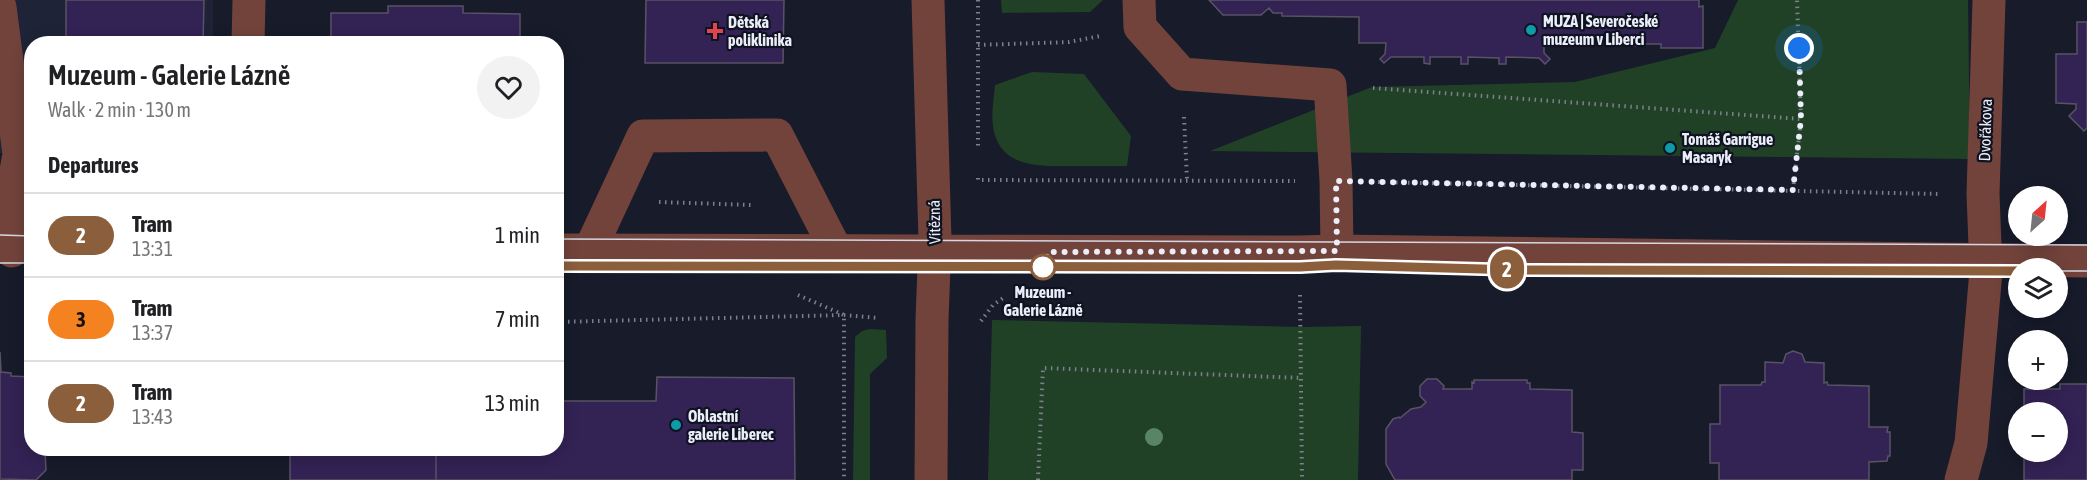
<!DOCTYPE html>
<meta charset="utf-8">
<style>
:root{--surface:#fff;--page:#f2f2f2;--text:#202124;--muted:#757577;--line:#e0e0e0}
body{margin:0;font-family:"Asap Condensed",sans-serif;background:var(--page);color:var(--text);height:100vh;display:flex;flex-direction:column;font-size:22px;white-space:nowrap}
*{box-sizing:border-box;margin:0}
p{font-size:20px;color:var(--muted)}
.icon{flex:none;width:33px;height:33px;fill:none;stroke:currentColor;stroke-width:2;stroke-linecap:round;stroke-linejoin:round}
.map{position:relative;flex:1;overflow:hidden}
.sheet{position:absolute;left:24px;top:36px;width:540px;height:420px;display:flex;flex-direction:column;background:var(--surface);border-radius:24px;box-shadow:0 3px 15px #0003}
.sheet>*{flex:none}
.badge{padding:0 12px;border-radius:20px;font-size:21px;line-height:39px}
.needle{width:39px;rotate:27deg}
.fabs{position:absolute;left:2008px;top:186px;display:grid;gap:12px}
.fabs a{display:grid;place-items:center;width:60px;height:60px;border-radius:50%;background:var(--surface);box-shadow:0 3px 15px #0003;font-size:30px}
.you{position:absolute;width:30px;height:30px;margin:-15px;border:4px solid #fff;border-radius:50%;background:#1a73e8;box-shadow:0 0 0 9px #1a73e833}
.map>.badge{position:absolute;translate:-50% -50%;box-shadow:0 0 0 3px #fff}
h2{padding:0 24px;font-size:22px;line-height:54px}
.round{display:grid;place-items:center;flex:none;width:63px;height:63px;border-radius:32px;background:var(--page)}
.overview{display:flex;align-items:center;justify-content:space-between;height:102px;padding:0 24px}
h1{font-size:28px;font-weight:600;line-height:45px}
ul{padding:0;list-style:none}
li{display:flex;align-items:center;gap:18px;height:84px;padding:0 24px;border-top:2px solid var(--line)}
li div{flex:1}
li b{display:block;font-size:22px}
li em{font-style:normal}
li .badge{min-width:66px;font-weight:700;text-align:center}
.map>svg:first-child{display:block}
.built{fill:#1e2337}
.green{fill:#214127}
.building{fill:#332254;stroke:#585365;stroke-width:1.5}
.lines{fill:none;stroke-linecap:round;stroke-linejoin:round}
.path{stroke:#7d818e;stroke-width:4;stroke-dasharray:1.5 4.5;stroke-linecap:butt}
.minor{stroke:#72433b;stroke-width:33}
.tram{stroke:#d5d8e4;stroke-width:1.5}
.tree{fill:#598467}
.line-casing{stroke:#fff;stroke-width:14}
.line{stroke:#8b5e3c;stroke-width:9}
.walk{stroke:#ebeef9;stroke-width:6;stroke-dasharray:0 10.8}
.culture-dot{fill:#0f9aa8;stroke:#0f1220;stroke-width:2}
.health-dot{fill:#e0444e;stroke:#0f1220;stroke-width:2}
.stop-dot{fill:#fff;stroke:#8b5e3c;stroke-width:3}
.labels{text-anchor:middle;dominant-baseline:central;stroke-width:4.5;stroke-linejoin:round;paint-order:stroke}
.poi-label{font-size:16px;font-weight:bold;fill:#ebeef9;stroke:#0f1220;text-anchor:start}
.street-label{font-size:16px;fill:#ebeef9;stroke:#0f1220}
.stop-label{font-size:16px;font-weight:bold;fill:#ebeef9;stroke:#0f1220}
</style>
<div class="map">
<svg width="2087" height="480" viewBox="0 0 2087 480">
<rect width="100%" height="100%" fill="#171b2a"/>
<path class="built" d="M 0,0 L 213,0 L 213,43 L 32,44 L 31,155 L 0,153 Z"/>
<path class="green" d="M 1001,0 L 1103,0 L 1090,12 L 1002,13 Z
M 1738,0 L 1968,0 L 1970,159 L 1210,151 L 1372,87 L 1575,82 L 1715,48 Z
M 1032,72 L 1084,74 L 1131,136 L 1127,166 C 1110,166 1092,166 1075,166 C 1043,166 999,170 993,126 C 991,113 994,98 995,85 Z
M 992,320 L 1301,327 L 1361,326 L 1358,480 L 988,480 Z
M 870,329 L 886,330 L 887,358 L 870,374 L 870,480 L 853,480 L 855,337 L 862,331 Z"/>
<path class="building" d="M 66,0 L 204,0 L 203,44 L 66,44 Z
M 646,0 L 784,0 L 783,63 L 645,63 Z
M 1209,0 L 1699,0 L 1699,7 L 1703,6 L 1703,48 L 1661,48 L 1661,44 L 1639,44 L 1639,46 L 1633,46 L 1633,43 L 1612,43 L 1612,46 L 1606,46 L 1606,43 L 1584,43 L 1584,45 L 1578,46 L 1577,43 L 1544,43 L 1544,53 L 1550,59 L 1545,64 L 1539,58 L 1506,57 L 1506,64 L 1499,64 L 1499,58 L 1468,57 L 1468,64 L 1461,64 L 1461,57 L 1430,57 L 1430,64 L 1424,63 L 1424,57 L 1391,57 L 1384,63 L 1380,59 L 1385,54 L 1386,43 L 1359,43 L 1359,17 L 1282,16 L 1282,13 L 1273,13 L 1269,8 L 1261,15 L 1223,15 Z
M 388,6 L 463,6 L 463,13 L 520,14 L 520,44 L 331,44 L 331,13 L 388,13 Z
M 2077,22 L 2087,22 L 2087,128 L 2084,131 L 2069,116 L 2076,109 L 2076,104 L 2056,103 L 2056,54 L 2077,54 Z
M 1793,351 L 1802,354 L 1805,362 L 1824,363 L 1824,383 L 1827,382 L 1828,385 L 1869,386 L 1869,427 L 1888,427 L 1887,432 L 1890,432 L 1890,456 L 1888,456 L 1887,461 L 1869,462 L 1869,480 L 1719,480 L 1719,463 L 1710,463 L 1710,424 L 1720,424 L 1720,385 L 1761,385 L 1762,382 L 1765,382 L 1765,362 L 1783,363 L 1786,354 Z
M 0,352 L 1,372 L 11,373 L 11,376 L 32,377 L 32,448 L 48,448 L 45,450 L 46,470 L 36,480 L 0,479 Z
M 657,377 L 794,378 L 795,480 L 436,480 L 436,448 L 556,448 L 556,401 L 656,401 Z
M 1427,379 L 1437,379 L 1444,386 L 1443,389 L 1472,389 L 1472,382 L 1474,383 L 1474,380 L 1527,380 L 1527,383 L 1530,383 L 1530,389 L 1572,390 L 1572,432 L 1583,433 L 1583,470 L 1572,470 L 1572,480 L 1395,480 L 1386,464 L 1386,429 L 1393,419 L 1399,417 L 1400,418 L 1411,409 L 1421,407 L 1426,402 L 1420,396 L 1420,386 Z
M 2060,384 L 2087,384 L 2087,480 L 2024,480 L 2024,452 L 2058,452 L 2058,412 L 2024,412 L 2024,389 L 2060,389 Z
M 290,448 L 436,448 L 436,480 L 290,480 Z"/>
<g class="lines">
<path class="path" d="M 978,0 L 978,149
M 978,45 L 1069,42 L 1100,36
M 1373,88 L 1801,119 L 1797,0
M 1184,117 L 1187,179
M 978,178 L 978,180 L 1295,181
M 1378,182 L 1940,194
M 1793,190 L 1801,119
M 556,199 L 568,199
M 659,202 L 751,205
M 798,295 L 844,315 L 844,480
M 1300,295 L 1302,480
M 981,321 L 993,305 L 1006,296
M 556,322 L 844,315 L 879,318
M 1038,480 L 1043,368 L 1302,378"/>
<path class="minor" d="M 928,0 L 935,240 L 932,320 L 931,480
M 1139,0 L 1140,27 L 1182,74 L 1330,85 L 1336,181 L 1337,251
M 0,7 L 19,154 L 13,188 L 12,251
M 248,44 L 249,0
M 556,250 L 1299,252 L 1337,251 L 2087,261
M 592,251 L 595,239 L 643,136 L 777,135 L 836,250
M 1961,480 L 1971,443 L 1986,271 L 1983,194 L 1989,0"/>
<path class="tram" d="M 0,235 L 32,236
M 556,239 L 2087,245
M 0,263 L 32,263
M 556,265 L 1300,267 L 1336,265 L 1519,270 L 2019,271
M 2058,271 L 2087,271"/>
</g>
<circle class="tree" cx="1154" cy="437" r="9"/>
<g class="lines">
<defs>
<path id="line" d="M 556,266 L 1300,267 L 1336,265 L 1519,270 L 2019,271"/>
</defs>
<use href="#line" class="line-casing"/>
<use href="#line" class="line"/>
<path class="walk" d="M 1043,267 L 1048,252 L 1337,251 L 1336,181 L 1793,190 L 1801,119 L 1799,48"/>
</g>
<g class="culture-dot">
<circle cx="1531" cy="30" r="6"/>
<circle cx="1670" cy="148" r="6"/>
<circle cx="676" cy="425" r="6"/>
</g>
<path class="health-dot" d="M712 22h6v6h6v6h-6v6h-6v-6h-6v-6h6z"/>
<circle class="stop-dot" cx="1043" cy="267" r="12"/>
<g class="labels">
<g class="poi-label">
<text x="1543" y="21">MUZA | Severočeské<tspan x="1543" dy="18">muzeum v Liberci</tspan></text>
<text x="728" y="22">Dětská<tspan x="728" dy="18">poliklinika</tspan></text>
<text x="1682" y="139">Tomáš Garrigue<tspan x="1682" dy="18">Masaryk</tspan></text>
<text x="688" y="416">Oblastní<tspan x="688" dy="18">galerie Liberec</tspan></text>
</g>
<g class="street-label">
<text transform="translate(1985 130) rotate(-88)">Dvořákova</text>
<text transform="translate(934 222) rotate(-91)">Vítězná</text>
</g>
<g class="stop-label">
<text x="1043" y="292">Muzeum -<tspan x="1043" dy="18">Galerie Lázně</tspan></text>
</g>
</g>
</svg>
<div class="fabs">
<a><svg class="needle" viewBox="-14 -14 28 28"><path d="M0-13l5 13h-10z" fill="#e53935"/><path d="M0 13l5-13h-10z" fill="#757577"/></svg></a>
<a><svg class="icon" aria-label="layers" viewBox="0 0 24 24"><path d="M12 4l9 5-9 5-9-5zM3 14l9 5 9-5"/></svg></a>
<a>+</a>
<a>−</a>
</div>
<div class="you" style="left:1799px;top:48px"></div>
<b class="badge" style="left:1507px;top:269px;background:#8b5e3c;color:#fff">2</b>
<section class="sheet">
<div class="overview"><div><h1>Muzeum - Galerie Lázně</h1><p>Walk · 2 min · 130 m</p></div><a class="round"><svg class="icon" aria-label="heart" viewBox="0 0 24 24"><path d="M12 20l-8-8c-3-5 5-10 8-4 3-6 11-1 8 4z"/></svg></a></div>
<h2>Departures</h2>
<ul>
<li><span class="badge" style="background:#8b5e3c;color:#fff">2</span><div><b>Tram</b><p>13:31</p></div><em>1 min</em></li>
<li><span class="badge" style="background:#f58220;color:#111">3</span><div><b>Tram</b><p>13:37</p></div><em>7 min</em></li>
<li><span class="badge" style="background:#8b5e3c;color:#fff">2</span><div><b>Tram</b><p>13:43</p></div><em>13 min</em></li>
</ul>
</section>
</div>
